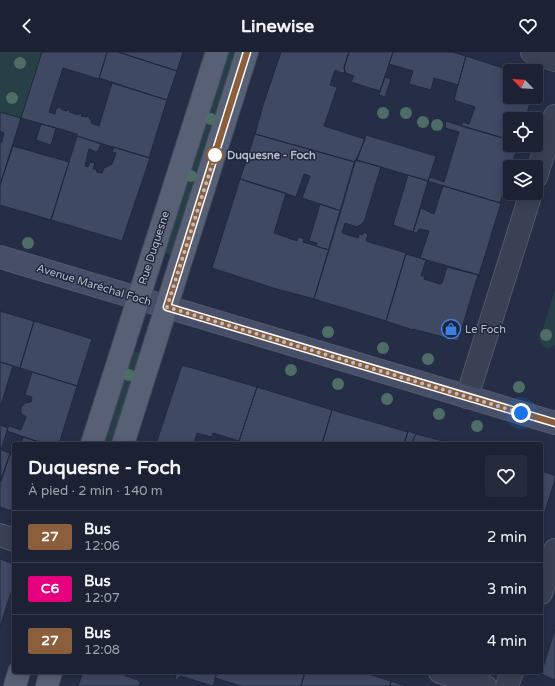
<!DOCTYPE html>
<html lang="fr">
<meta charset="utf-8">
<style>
:root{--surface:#1c2234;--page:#252a3c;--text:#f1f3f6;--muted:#a0a4ac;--line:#3a3f4f}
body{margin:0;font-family:"Varela Round",sans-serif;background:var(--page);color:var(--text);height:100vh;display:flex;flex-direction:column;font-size:15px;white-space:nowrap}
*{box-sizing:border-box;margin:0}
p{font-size:13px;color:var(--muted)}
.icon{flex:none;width:22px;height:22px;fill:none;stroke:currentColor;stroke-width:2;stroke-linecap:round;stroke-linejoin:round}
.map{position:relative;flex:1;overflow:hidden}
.side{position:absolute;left:12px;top:390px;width:531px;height:232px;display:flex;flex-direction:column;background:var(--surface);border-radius:4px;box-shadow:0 2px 10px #0003,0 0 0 1px var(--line)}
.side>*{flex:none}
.badge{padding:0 8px;border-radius:3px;font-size:14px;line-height:26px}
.needle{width:26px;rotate:295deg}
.controls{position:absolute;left:503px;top:12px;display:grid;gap:8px}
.controls a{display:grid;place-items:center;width:40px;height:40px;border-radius:4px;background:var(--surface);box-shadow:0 2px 10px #0003,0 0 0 1px var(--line);font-size:20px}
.you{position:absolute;width:20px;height:20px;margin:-10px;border:3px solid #fff;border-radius:50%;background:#1a73e8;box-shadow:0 0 0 6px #1a73e833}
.map>.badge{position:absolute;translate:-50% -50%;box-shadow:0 0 0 2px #fff}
.round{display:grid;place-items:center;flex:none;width:42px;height:42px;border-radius:4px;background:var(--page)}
.headline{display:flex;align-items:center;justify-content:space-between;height:68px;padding:0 16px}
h1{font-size:19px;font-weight:800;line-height:30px}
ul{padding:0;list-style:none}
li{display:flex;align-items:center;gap:12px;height:52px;padding:0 16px;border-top:1px solid var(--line)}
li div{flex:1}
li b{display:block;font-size:15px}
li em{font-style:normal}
li .badge{min-width:44px;font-weight:700;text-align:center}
header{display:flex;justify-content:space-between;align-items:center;height:52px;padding:0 16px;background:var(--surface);font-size:18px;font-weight:800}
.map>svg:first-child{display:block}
.green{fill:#273f46}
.building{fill:#3f4963;stroke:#20283c}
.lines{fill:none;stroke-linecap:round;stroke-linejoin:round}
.minor-casing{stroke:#52596c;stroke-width:24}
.secondary-casing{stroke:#52596c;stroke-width:24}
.primary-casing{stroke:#434a5e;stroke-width:24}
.minor{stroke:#3a4155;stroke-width:22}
.secondary{stroke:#474f68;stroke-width:22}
.primary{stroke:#586075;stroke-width:22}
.tree{fill:#4d6d66}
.line-casing{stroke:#fff;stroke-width:9}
.line{stroke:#8b5e3c;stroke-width:6}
.walk{stroke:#b7bdce;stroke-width:4;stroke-dasharray:0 7.2}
.stop-dot{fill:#fff;stroke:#8b5e3c;stroke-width:2}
.labels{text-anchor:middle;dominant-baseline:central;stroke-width:3;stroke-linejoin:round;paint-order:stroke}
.stop-label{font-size:11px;font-weight:bold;fill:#b7bdce;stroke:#1e263a;text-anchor:start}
.street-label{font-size:11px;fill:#b7bdce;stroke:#1e263a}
.poi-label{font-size:11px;fill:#b7bdce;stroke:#1e263a;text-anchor:start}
</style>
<header><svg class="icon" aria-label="back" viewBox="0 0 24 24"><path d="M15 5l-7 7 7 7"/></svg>Linewise<svg class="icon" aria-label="heart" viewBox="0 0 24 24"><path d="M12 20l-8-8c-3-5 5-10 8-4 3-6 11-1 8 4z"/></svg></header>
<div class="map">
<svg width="555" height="634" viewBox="0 0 555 634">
<rect width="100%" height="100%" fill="#252e46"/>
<path class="green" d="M 0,0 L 42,0 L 21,66 L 0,60 Z
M 228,0 L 235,0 L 171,203 L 165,201 Z
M 555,238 L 555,293 L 547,297 L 539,289 Z
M 134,299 L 140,301 L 111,392 L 105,392 Z"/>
<path class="building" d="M 42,0 L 107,0 L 99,27 L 63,16 L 49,60 L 55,62 L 56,57 L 59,55 L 62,56 L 61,57 L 67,59 L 67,57 L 70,59 L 69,60 L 79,63 L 79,61 L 82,62 L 81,64 L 87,65 L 87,64 L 90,65 L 89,66 L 91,67 L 91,71 L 99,74 L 112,31 L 167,48 L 149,106 L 77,84 L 77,82 L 21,66 Z
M 107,0 L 118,0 L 177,19 L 167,48 L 99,26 Z
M 118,0 L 183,0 L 177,19 Z
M 281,0 L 349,0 L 344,15 L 345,20 L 342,21 L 335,18 L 330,33 L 336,35 L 337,36 L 324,74 L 365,87 L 355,110 L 255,82 L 263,53 Z
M 349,0 L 393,0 L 380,39 L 351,30 L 354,24 L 346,21 L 344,17 Z
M 393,0 L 452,0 L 466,4 L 458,33 L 434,26 L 431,38 L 409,32 L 413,19 L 389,12 Z
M 466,4 L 512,19 L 510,19 L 510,45 L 532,45 L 525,67 L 510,67 L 510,88 L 461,74 L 463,70 L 469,72 L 475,55 L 454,48 Z
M 385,25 L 391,27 L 385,45 L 379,43 Z
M 0,60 L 21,66 L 0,133 L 0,90 L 2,90 L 4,81 L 0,79 Z
M 446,69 L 510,88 L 510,93 L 518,93 L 500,151 L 428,129 L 430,125 L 444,130 L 459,80 L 445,76 Z
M 41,72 L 56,76 L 51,93 L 36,88 Z
M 255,82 L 355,110 L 341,159 L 302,146 L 310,124 L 304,122 L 296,145 L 240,127 Z
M 366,83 L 436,104 L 428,129 L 357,108 Z
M 77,84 L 101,92 L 98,99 L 96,100 L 89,97 L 85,114 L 88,115 L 90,110 L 95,111 L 93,117 L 96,117 L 97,120 L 102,121 L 104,116 L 112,112 L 116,101 L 112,100 L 114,95 L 150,106 L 122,189 L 51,168 Z
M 13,94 L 69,110 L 51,168 L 0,153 L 0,133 Z
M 355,108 L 381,115 L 364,170 L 357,175 L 345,171 L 342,181 L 358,186 L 359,182 L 363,183 L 363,180 L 368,182 L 366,189 L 406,201 L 386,269 L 314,247 Z
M 408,123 L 428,129 L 413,180 L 393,173 Z
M 240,127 L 286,141 L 274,181 L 297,189 L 298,185 L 304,187 L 303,190 L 329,198 L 314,247 L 273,236 L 212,216 Z
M 443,134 L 501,151 L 479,223 L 420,206 L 429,179 L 419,177 L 417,181 L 413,180 L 421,156 L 434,162 Z
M 320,152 L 341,159 L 329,198 L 316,194 L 317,191 L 309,189 Z
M 406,202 L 426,208 L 421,224 L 425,224 L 424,227 L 440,232 L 442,231 L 447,215 L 478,223 L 458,289 L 413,277 L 413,278 L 386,269 Z
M 0,259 L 34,269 L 20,316 L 0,310 Z
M 34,269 L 92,287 L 77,334 L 20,316 Z
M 0,310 L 13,314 L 0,356 Z
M 182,313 L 257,335 L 239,389 L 213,381 L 212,385 L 197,381 L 194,392 L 156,392 Z
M 32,320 L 77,334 L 59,392 L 45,392 L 7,379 L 8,375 L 9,374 L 21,378 L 26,365 L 21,361 L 21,355 L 25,351 L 31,350 L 32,345 L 25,343 Z
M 257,335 L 332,358 L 322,392 L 249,392 L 239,389 Z
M 332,358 L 408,380 L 404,392 L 322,392 Z
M 0,373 L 8,376 L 1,398 L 10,401 L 1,430 Z
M 408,379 L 416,382 L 411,392 L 404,392 Z
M 416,382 L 447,390 L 449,392 L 411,392 Z
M 23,385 L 45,392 L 25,392 L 25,390 L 22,389 Z
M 11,400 L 14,401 L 14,460 L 0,455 L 0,430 Z
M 541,419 L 554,423 L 555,424 L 554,431 L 541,472 Z
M 0,507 L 14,512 L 14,531 L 0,575 Z
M 555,577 L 555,628 L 541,622 Z
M 83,620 L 116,620 L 140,629 L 139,634 L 78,634 Z
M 166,620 L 217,620 L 213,634 L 180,624 L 177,628 L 175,627 L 176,623 Z
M 217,620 L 305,620 L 301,634 L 241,634 L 215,626 Z
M 305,620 L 362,620 L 391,629 L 390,634 L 301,634 Z
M 391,629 L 407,634 L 390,634 Z"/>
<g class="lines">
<defs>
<path id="minor" d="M 532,0 L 555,8
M 536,125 L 555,64
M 467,345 L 531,141
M 0,483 L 14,488
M 541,541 L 555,498
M 440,620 L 485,634
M 507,634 L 512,620"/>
<path id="secondary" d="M 0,205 L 555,371"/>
<path id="primary" d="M 92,392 L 217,0
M 123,392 L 247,0
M 15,634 L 19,620
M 47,634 L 51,620"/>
</defs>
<use href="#minor" class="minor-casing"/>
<use href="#secondary" class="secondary-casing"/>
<use href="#primary" class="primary-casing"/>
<use href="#minor" class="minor"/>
<use href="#secondary" class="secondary"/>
<use href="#primary" class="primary"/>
</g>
<g class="tree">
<circle cx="20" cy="11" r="6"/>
<circle cx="12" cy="46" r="6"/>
<circle cx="383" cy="61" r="6"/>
<circle cx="406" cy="61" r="6"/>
<circle cx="211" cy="67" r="6"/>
<circle cx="423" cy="70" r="6"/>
<circle cx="437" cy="73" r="6"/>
<circle cx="191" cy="124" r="6"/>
<circle cx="28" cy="191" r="6"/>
<circle cx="328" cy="280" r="6"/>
<circle cx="546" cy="283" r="6"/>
<circle cx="383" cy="296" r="6"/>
<circle cx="428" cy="307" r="6"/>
<circle cx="291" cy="318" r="6"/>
<circle cx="129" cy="323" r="6"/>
<circle cx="338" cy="332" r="6"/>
<circle cx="519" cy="335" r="6"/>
<circle cx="387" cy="347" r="6"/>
<circle cx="439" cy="362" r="6"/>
<circle cx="477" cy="374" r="6"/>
</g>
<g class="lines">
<defs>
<path id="line" d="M 247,0 L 167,255 L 555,371"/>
</defs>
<use href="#line" class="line-casing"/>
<use href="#line" class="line"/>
<path class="walk" d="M 215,103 L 216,100 L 167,255 L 521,361"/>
</g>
<defs>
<symbol id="shop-ring" viewBox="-11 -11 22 22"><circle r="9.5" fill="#1e263a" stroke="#3f7fe0" stroke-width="1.5"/><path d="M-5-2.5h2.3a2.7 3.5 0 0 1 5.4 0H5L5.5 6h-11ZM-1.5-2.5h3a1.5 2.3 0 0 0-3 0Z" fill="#3f7fe0"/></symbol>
</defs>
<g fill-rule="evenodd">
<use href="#shop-ring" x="440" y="266" width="22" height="22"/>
</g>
<circle class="stop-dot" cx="215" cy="103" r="8"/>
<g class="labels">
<g class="stop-label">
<text x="227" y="103">Duquesne - Foch</text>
</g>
<g class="street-label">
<text transform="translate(154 196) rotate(-72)">Rue Duquesne</text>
<text transform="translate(94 233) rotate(17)">Avenue Maréchal Foch</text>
</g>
<g class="poi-label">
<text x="465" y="277">Le Foch</text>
</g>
</g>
</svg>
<div class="controls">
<a><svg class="needle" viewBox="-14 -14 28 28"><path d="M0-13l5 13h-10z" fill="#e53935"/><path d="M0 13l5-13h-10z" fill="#a0a4ac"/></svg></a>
<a><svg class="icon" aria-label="locate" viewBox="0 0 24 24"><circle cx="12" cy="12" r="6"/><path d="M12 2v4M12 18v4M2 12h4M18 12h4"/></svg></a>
<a><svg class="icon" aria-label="layers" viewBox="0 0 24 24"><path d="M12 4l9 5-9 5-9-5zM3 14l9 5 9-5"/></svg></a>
</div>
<div class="you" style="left:521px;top:361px"></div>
<section class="side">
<div class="headline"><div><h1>Duquesne - Foch</h1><p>À pied · 2 min · 140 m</p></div><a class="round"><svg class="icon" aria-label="heart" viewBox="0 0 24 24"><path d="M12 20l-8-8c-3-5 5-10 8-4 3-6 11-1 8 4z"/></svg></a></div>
<ul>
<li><span class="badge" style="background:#8b5e3c;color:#fff">27</span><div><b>Bus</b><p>12:06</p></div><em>2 min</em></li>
<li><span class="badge" style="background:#e6007e;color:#fff">C6</span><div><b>Bus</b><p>12:07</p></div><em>3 min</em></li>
<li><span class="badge" style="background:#8b5e3c;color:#fff">27</span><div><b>Bus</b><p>12:08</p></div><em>4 min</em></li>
</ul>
</section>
</div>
